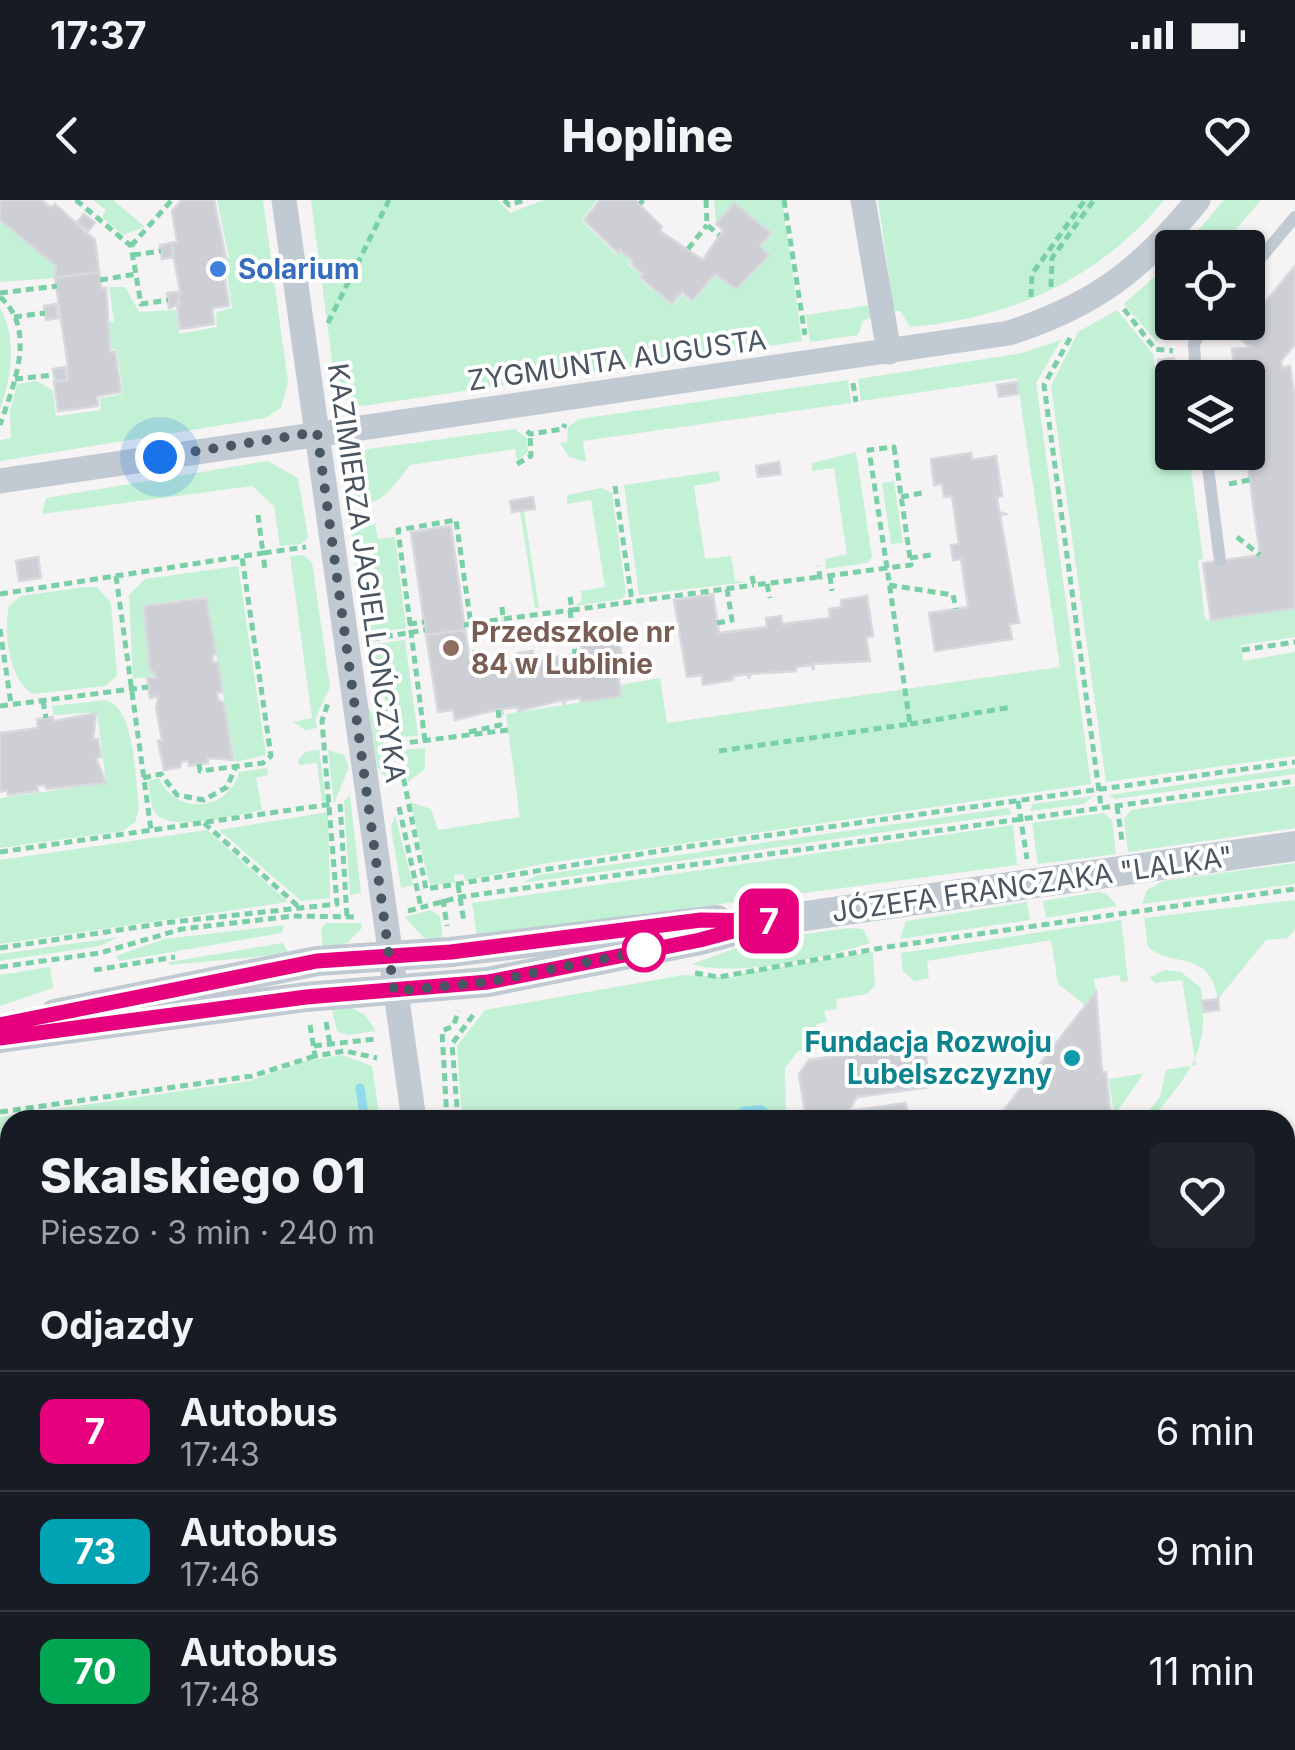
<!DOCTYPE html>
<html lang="pl">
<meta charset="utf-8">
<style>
:root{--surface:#171b24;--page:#20242c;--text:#f1f3f6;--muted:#9ea1a6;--line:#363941}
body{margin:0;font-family:Inter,sans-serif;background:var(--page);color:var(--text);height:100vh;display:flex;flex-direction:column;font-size:38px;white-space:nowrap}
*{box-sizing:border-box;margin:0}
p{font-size:32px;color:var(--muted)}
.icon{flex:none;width:55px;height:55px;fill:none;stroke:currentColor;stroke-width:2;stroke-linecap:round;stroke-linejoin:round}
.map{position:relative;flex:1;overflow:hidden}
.details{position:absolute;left:0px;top:910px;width:1295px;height:640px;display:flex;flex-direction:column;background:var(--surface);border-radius:30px 30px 0 0;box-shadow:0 2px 8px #0004}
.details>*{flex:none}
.badge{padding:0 20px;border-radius:15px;font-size:35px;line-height:65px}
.fabs{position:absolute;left:1155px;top:30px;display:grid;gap:20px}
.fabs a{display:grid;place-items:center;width:110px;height:110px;border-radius:10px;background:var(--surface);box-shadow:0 2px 8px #0004;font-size:50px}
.you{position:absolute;width:50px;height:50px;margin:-25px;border:8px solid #fff;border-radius:50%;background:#1a73e8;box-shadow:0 0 0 15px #1a73e833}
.map>.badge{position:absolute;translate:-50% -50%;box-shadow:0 0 0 5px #fff}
h2{padding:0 40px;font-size:38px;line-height:90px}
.round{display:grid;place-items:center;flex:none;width:105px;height:105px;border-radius:10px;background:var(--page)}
.head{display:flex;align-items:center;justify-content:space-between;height:170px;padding:0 40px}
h1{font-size:48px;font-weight:800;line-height:75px}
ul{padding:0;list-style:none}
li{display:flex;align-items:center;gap:30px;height:120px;padding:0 40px;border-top:2px solid var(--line)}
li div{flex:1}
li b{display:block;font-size:38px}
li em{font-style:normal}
li .badge{min-width:110px;font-weight:700;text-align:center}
.status{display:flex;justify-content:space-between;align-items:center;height:70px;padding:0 50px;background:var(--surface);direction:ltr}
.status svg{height:28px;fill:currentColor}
header{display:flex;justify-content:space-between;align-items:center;height:130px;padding:0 40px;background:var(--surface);font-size:45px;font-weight:800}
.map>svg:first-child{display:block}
.green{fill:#c3f1d5}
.water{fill:#90daee}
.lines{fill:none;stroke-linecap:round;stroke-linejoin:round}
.stream{stroke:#90daee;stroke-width:9}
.building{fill:#cdcfd5;stroke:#d7d9de;stroke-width:2.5}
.path{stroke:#7ad0a6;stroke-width:5;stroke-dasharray:8 5;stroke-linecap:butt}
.service{stroke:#c1cad2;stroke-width:12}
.minor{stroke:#c1cad2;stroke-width:25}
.tertiary{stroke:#c1cad2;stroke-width:30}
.line-casing{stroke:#fff;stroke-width:22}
.line{stroke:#e6007e;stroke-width:15}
.walk{stroke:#4a5661;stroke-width:10;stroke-dasharray:0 18}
.shop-dot{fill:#3f7fe0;stroke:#fff;stroke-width:4}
.education-dot{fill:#8d6e63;stroke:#fff;stroke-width:4}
.stop-dot{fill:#fff;stroke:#e6007e;stroke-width:5}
.culture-dot{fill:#0f9aa8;stroke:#fff;stroke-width:4}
.labels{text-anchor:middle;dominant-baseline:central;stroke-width:8;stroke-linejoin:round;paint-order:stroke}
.shop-label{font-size:28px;font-weight:bold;fill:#366cbe;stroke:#fff;text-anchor:start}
.street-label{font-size:28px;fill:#4a5661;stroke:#fff}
.education-label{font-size:28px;font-weight:bold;fill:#785e54;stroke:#fff;text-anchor:start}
.culture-label{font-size:28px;font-weight:bold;fill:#0d838f;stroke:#fff;text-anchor:end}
</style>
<div class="status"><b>17:37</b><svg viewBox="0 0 49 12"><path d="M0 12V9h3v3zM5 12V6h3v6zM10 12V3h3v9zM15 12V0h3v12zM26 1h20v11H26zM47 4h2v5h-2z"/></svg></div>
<header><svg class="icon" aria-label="back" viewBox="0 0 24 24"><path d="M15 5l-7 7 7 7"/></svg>Hopline<svg class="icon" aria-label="heart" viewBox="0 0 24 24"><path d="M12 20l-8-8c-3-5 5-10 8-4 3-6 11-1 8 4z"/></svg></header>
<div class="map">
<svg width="1295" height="1550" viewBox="0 0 1295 1550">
<rect width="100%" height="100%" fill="#f5f3f3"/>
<path class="green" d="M 93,0 L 113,0 L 145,27 L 123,35 L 102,17 L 106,10 Z
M 217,0 L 263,0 L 288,182 L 281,208 L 265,218 L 0,261 L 0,240 L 11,238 L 10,211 L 17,184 L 37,181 L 53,191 L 56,216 L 101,210 L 100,198 L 123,194 L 117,149 L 111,149 L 108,123 L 114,121 L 109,87 L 125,87 L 139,112 L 176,110 L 179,134 L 217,127 L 216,112 L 232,108 L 225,60 L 229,58 Z
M 311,0 L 498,0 L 510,13 L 544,0 L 597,0 L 581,20 L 617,55 L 621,52 L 631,60 L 628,65 L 641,74 L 638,78 L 673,106 L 682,95 L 692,103 L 715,76 L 736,90 L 770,55 L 761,46 L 772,33 L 734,2 L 716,23 L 714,0 L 782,0 L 802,141 L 362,206 C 340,200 335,192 328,170 L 332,160 Z
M 878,0 L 1164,0 C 1099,79 1012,118 910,127 L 900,111 L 894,111 Z
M 1224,0 L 1261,0 L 1221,47 L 1184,47 Z
M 0,21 L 55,66 L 54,78 L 0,82 Z
M 1172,61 L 1172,105 L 1157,142 L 1124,104 Z
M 870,105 L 872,117 L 863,121 L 858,135 L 810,142 L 806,115 Z
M 0,108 C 18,140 11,177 0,210 Z
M 1117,110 L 1153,154 L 1169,258 L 1189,256 L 1203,359 L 1198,360 L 1205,420 L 1295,408 L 1295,437 L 1241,445 L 1243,461 L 1295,452 L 1295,556 L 1106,582 L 1051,186 L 1078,132 Z
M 1061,140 L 1036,183 L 1091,584 L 542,664 L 465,681 L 464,674 L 454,675 L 455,682 L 430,686 L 410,602 L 431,609 L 438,630 L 520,617 L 506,514 L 621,496 L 620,485 L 660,478 L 667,523 L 1060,467 L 1017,178 L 861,201 L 858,179 L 1022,153 Z
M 848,180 L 851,203 L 583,241 L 586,262 L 569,257 L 560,243 L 567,242 L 568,227 L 579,219 Z
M 515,229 L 527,238 L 528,252 L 517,261 L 515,249 L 410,265 C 394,285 378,314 347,301 L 348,268 L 368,249 Z
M 856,252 L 872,357 L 867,363 L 826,369 L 825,359 L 847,354 L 834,268 L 812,271 L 812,263 Z
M 268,261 L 298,278 L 308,337 L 302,344 L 280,346 L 274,306 L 252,286 L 42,314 L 46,298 Z
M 718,271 L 721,281 L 694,286 L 705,359 L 731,356 L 735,381 L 748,382 L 639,395 L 624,285 Z
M 894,281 L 903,343 L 891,344 L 882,283 Z
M 601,288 L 612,293 L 626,393 L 622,399 L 574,406 L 582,401 L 581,391 L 605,387 L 591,300 L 567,304 L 567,295 Z
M 520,311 L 524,311 L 539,408 L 535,408 Z
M 375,323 L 378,339 L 395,337 L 406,428 L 366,434 L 352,333 Z
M 303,355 L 312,362 L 330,487 L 315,519 L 317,528 L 305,530 L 293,522 L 312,518 L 290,356 Z
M 238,366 L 266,555 L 235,562 L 206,396 L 143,405 L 149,468 L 155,476 L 133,479 L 129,395 L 145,379 Z
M 85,387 L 97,387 L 111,403 L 117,476 L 105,486 L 33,494 C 9,481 3,431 9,406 L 21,396 Z
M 405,440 L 418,536 L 401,537 L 398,518 L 373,482 L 369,445 Z
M 105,500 C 136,506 135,581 139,609 L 135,622 L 123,631 L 0,648 L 0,598 L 106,583 L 97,512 L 54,515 L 52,506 Z
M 368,508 L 379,521 L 389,580 L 377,567 Z
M 425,548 L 425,569 L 408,582 L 403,550 Z
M 319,550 L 326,601 L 322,602 L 317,563 L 299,565 L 298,560 L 305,552 Z
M 328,550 L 344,555 L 349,567 L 334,604 Z
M 267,568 L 268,575 L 256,578 L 262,610 C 239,614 167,634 155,612 C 150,604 150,590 148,581 L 159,578 C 176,616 228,612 239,572 Z
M 1295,568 L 1295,574 L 1115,599 L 1109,595 Z
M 1295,586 L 1295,628 L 1128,652 L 1124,619 L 1131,610 Z
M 350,595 L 361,693 L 350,695 L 344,601 Z
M 1093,596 L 1084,604 L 1030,611 L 1033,604 Z
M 1008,608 L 1012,614 L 522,683 L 538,675 Z
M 328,612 L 330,698 L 301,701 L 219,630 Z
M 1104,613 L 1112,620 L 1116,654 L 1038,664 L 1032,623 Z
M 395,615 L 413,685 L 401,688 L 391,627 Z
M 1013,625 L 1017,665 L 477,736 L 472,703 Z
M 207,630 L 288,702 L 0,744 L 0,660 Z
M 1295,663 L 1295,684 L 1142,704 L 1147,690 L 1163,681 Z
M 1099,692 L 1107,694 L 1117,706 L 1046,718 L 1043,701 Z
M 1295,700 L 1295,729 L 1288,738 L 1266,740 L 1218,799 C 1209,748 1174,769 1148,747 L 1144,718 Z
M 1027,702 L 1030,720 L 900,739 L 906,721 Z
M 430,710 L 440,716 L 443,739 L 424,738 L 405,717 Z
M 1121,720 L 1128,781 L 1121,782 L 1119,775 L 1094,779 L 1096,792 L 1085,805 L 1058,784 L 1051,740 L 927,761 L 929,778 L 914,781 L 903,771 L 901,753 Z
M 326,723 L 361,723 L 362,728 L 347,743 L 323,749 L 321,729 Z
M 284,725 L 282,733 L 119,761 L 116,756 L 164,739 Z
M 848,728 L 863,729 L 870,743 C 827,757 735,778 692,764 L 756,741 Z
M 119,737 L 100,746 L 0,761 L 0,754 Z
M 283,743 L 289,754 L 169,765 L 169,762 Z
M 873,752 L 875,786 L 866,794 L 836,799 L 837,809 L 824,811 L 827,822 L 816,824 L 818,847 L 798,851 L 785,868 L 786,920 L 462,920 L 457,846 L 485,810 L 684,775 L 738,778 L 738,774 Z
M 50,767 L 53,788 L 0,806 L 0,775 Z
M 1165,770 L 1181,772 L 1201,788 C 1210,853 1190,872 1151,920 L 1141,920 L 1160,897 L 1166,870 L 1196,865 L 1182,780 L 1155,783 L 1150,777 Z
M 350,807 L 365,815 L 376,831 L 348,835 L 337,831 L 332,810 Z
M 342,855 L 372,866 L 380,920 L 10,920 L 10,999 L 8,1008 L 0,1009 L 0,917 L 250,881 L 305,861 Z
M 1144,873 L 1114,916 L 1109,879 Z
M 10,1307 L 10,1396 L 0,1409 L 0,1309 Z
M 320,1540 L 367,1540 L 378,1549 L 312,1550 Z
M 798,1540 L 906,1540 L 898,1550 L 790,1550 Z"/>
<path class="water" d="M 762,905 L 783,920 L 727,920 L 741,907 Z"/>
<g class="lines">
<path class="stream" d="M 360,888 L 365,920"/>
</g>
<path class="building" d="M 0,0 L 42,0 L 51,8 L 55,4 L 95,40 L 99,72 L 55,78 L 56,66 L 0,20 Z
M 182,0 L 214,0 L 226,58 L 222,58 L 229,106 L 212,108 L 214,124 L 180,129 L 177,105 L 180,91 L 171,43 L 177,42 L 172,11 Z
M 600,0 L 635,0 L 662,27 L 660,31 L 703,60 L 723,30 L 716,24 L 734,3 L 771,33 L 760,46 L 769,55 L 736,89 L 715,74 L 692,101 L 682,92 L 672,104 L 640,77 L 643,74 L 631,64 L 633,61 L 620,50 L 618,53 L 584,20 Z
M 84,14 L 95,23 L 88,31 L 77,22 Z
M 171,43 L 173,57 L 162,59 L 160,45 Z
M 1295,66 L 1295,144 L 1281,161 L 1282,168 L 1290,166 L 1295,199 L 1295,408 L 1211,420 L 1203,363 L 1260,355 L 1246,252 L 1248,178 L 1236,178 L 1232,149 L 1250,147 L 1237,136 Z
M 99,72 L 101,88 L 106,88 L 110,152 L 115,151 L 121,192 L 97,196 L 98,206 L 58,211 L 54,181 L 67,180 L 68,166 L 55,78 Z
M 178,92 L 180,104 L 169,108 L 167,93 Z
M 56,104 L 58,118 L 46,120 L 44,106 Z
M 1174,158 L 1177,177 L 1161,179 L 1158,160 Z
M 65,167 L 67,180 L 55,181 L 53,169 Z
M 1017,182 L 1018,194 L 999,197 L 997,185 Z
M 971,253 L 972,260 L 996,256 L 1002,296 L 997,297 L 999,312 L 1005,314 L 1000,315 L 1019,423 L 1009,424 L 1012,439 L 935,451 L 929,413 L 968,407 L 961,359 L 953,360 L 951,345 L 959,344 L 952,296 L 944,297 L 942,284 L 934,285 L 931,259 Z
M 779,262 L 781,274 L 758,277 L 756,266 Z
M 533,297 L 535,309 L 512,312 L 510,301 Z
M 451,326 L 465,430 L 426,435 L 411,332 Z
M 38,357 L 41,378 L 19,381 L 16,361 Z
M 713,394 L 719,433 L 767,427 L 766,418 L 781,416 L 782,424 L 830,418 L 829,409 L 841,407 L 841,400 L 867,396 L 873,436 L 866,437 L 870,461 L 813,464 L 814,470 L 811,465 L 796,467 L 796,471 L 750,474 L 749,479 L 748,474 L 733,476 L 733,480 L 703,485 L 702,475 L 687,477 L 674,400 Z
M 206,398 L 216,453 L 212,457 L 213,463 L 218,462 L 222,492 L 217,493 L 218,500 L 224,503 L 233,560 L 208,558 L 208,563 L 189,566 L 188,561 L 182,561 L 180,567 L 164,570 L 158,541 L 162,540 L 156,507 L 159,496 L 150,498 L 147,478 L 156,477 L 150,468 L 144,406 Z
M 465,430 L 471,468 L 519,462 L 518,453 L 533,451 L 534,460 L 582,453 L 581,444 L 594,443 L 593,435 L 618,431 L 624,471 L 618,472 L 621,496 L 581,502 L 581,498 L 565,500 L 564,506 L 563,500 L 518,511 L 518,507 L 502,509 L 503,515 L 500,509 L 455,520 L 453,510 L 438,512 L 426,435 Z
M 96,513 L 93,539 L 98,539 L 101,557 L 96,558 L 106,583 L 47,589 L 44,585 L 37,586 L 38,591 L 8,595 L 7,590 L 0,592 L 0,533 L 38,528 L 37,519 L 53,517 L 54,521 Z
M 1096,792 L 1102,872 L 1106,872 L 1111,919 L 996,920 Z
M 1218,799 L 1219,810 L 1204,812 L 1202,801 Z
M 912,845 L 926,856 L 930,887 L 857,897 L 849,911 L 906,903 L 908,920 L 806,920 L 799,874 L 809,860 Z
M 10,1042 L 10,1198 L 0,1129 L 0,1044 Z
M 37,1540 L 120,1540 L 112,1550 L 29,1550 Z
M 189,1540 L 274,1540 L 266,1550 L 181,1550 Z
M 636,1540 L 694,1540 L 706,1550 L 628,1550 Z"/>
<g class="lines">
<path class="path" d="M 76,0 L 131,46 L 141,104 L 168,100
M 504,0 L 509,5 L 525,0
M 706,0 L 707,25 L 719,35
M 784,0 L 805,135
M 640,4 L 643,0
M 131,46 L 172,0
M 688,49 L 707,25
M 133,55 L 161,51
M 100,80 L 136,74
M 1051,87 L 1052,58 L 1094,0
M 0,93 L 57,86
M 0,97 C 38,130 13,186 0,225
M 1031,97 L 1032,74 L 1085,0
M 1124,109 L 1155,149 L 1173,151
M 14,117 L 45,113
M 1248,120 L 1249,121
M 328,123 L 389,0
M 1070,138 L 1044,185 L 1101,606
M 15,179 L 54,175
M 853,183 L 856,202
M 527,231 L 530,234 L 563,229 L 565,224
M 894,247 L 911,365 L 887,368 L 869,250 Z
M 517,264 L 531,256 L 530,234
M 1229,284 L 1250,280
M 615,286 L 632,401
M 901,297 L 922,293
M 258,315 L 263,353 L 306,347
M 1237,337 L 1260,355
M 910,358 L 931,355
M 116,376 L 151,630
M 752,376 L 754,385 L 820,377
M 830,376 L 832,391
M 767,384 L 770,398
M 889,385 L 953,395 L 956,409
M 0,394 L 263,353 L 265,370
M 570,397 L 572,410 L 754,385
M 502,407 L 503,419 L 572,410
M 570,410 L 575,454
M 717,423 L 732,420 L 727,389
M 409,424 L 424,422
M 464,425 L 503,419
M 0,429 L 11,504
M 372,439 L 425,430
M 1242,450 L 1295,442
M 43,501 L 46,518
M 383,504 L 391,517 L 426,689 L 678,648 L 1295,562
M 0,506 L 148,487
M 910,524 L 1012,507
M 469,532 L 500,525 L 498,510
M 425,541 L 398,330 L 456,320 L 476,460 L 469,460
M 397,544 L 508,530
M 719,551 L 910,524 L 887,368 L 820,377 L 818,366
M 199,564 L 200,571 L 263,563 L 271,556 L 242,357
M 143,578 L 161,574 L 177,595 L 204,600 L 227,587 L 236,566
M 1018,601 L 1027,659
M 340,604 L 347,717
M 1117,606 L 1122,641
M 399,607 L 421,707
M 204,623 L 299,707
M 0,652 L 332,604
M 458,685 L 464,722
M 443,699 L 447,726
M 408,711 L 460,697 L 1295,581
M 0,748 L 172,722 L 337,704 L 322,521 L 328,503
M 0,767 L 100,753 L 182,729 L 293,716 L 358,717
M 94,770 L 175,757
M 695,773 L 719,777 L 887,747 L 1295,689
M 326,822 L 330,844
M 310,825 L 315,856 L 345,851 L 377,858
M 314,846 L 375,839
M 0,912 L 252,876 L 315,856
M 447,920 L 442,831 L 453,826 L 459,811
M 458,920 L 452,844 L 476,811
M 0,1014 L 10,1013
M 0,1523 L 10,1531
M 377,1540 L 390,1550
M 547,1542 L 558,1540
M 134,1550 L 141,1540
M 168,1550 L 175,1540
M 307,1550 L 315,1540
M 404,1550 L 412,1540
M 474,1550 L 479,1550
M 608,1550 L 615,1540
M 768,1550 L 776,1540"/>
<path class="service" d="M 1248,73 L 1295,17
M 1196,178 L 1194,144 L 1206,122
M 1206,252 L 1220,361
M 1285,1466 L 1295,1473"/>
<path class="minor" d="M 284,0 L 414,920
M 863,0 L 889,152
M 0,281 L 1009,133 C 1095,105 1141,70 1198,0
M 0,1278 L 10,1277
M 511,1540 L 513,1550"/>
<path class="tertiary" d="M 55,814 L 317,761 L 451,752 L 717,720
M 0,838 L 306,797 L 488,782 L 700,740 L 770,721 L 1295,646"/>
</g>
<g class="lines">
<defs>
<path id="line" d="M 0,825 L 317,761 L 451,752 L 701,720 L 770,721 L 700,740 L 488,782 L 306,797 L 0,838"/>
</defs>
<use href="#line" class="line-casing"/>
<use href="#line" class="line"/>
<path class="walk" d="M 160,257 L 317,232 L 394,791 L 488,782 L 662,747 L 644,750"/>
</g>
<circle class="shop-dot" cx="218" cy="69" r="10"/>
<circle class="education-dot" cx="451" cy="448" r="10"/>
<circle class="stop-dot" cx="644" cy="750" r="20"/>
<circle class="culture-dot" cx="1072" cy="858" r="10"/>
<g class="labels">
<g class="shop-label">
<text x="238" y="69">Solarium</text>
</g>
<g class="street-label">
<text transform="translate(617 160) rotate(-8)">ZYGMUNTA AUGUSTA</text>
<text transform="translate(367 373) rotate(82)">KAZIMIERZA JAGIELLOŃCZYKA</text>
<text transform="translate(1032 684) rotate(-8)">JÓZEFA FRANCZAKA "LALKA"</text>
</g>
<g class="education-label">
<text x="471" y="432">Przedszkole nr<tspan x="471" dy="32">84 w Lublinie</tspan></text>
</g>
<g class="culture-label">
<text x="1052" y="842">Fundacja Rozwoju<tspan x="1052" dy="32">Lubelszczyzny</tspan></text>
</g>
</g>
</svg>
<div class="fabs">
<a><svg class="icon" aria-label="locate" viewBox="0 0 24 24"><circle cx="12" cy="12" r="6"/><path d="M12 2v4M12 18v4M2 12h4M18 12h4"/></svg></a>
<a><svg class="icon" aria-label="layers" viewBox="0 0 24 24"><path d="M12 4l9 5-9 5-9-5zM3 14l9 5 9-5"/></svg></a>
</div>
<div class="you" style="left:160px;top:257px"></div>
<b class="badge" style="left:769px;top:721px;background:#e6007e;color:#fff">7</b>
<section class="details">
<div class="head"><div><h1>Skalskiego 01</h1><p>Pieszo · 3 min · 240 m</p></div><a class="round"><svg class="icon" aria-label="heart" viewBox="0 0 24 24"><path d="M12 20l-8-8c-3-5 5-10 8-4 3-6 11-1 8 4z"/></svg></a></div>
<h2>Odjazdy</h2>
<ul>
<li><span class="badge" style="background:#e6007e;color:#fff">7</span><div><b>Autobus</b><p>17:43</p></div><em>6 min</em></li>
<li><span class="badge" style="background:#00a3b4;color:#fff">73</span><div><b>Autobus</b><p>17:46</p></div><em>9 min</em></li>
<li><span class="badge" style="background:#00a651;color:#fff">70</span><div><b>Autobus</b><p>17:48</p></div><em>11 min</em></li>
</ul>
</section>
</div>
